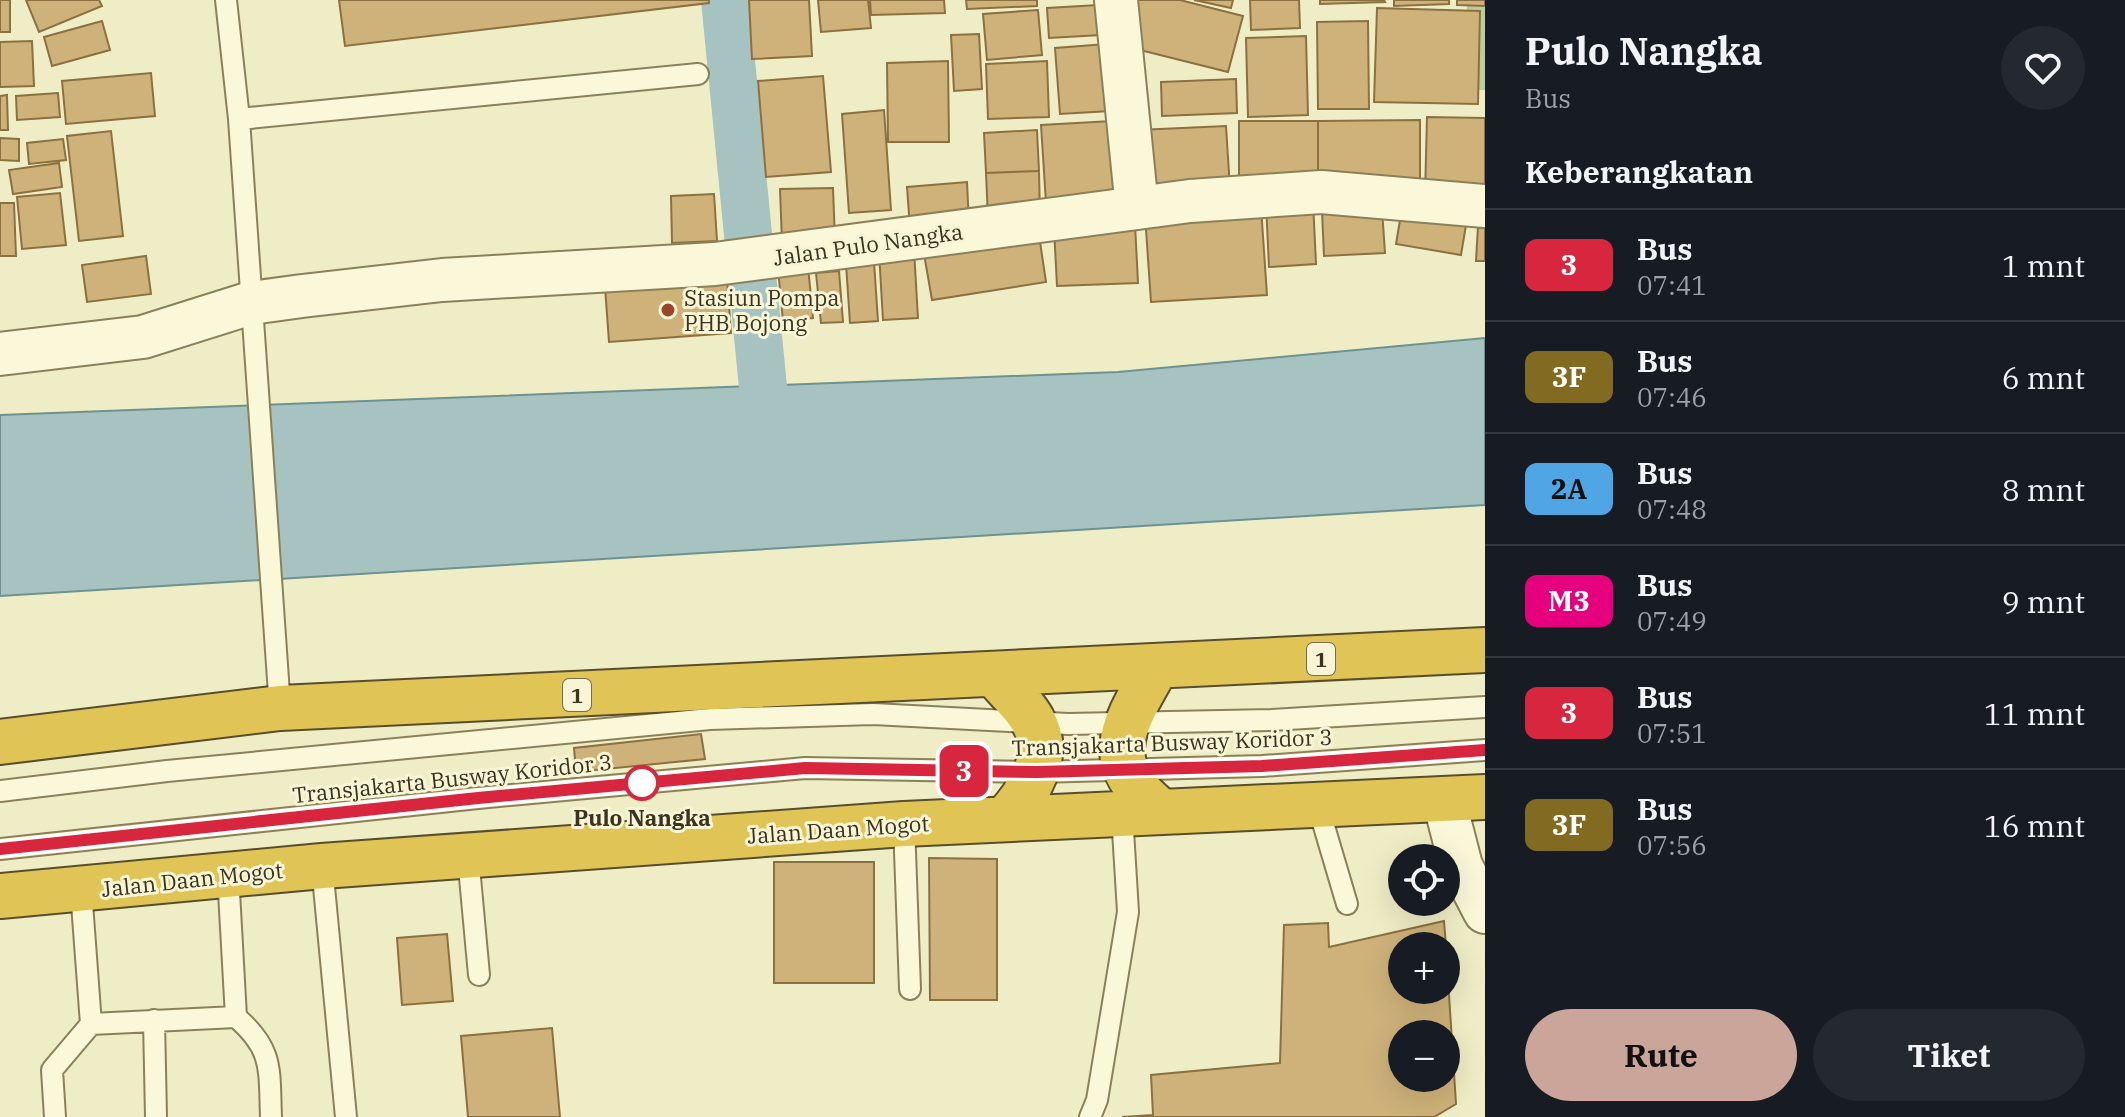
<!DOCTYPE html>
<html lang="id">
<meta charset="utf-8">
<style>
:root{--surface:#171b24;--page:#242831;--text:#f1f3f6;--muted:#9ea1a6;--line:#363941;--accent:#cba49a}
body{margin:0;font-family:"IBM Plex Serif",serif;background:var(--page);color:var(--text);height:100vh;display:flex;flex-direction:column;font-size:30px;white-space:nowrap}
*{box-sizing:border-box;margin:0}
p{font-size:26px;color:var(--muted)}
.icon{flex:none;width:44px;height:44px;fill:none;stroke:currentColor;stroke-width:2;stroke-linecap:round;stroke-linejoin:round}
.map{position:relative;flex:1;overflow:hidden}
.side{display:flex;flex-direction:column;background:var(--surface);width:640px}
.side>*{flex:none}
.badge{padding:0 16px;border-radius:12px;font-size:28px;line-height:52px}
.controls{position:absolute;left:1388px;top:844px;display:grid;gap:16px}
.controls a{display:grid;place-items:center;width:72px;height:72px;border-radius:50%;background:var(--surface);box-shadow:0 8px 32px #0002;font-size:40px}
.map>.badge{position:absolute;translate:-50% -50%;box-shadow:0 0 0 4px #fff}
h2{padding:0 40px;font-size:30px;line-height:72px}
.round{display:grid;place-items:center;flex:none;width:84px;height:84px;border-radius:42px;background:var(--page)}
.overview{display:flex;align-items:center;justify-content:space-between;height:136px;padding:0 40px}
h1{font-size:38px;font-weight:700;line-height:60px}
.action{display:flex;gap:16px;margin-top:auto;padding:16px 40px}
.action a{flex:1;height:92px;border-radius:48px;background:var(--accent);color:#111;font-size:32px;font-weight:700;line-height:92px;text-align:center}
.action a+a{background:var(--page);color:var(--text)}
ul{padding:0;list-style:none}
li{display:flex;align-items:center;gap:24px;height:112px;padding:0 40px;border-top:2px solid var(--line)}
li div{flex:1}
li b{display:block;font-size:30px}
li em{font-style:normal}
li .badge{min-width:88px;font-weight:700;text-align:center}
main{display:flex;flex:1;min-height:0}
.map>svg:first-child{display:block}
.green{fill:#bbce99}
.water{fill:#a7c3c1;stroke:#6d9291;stroke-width:2}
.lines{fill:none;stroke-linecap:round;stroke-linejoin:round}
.canal{stroke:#a7c3c1;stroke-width:48}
.building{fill:#cfb27a;stroke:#8b7040;stroke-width:2;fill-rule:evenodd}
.lane-casing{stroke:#8b805a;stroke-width:24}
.street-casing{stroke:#8b805a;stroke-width:46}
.highway-casing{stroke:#594d2f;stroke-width:48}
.lane{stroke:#faf8d9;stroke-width:20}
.street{stroke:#faf8d9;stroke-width:42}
.highway{stroke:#e0c455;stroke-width:44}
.line-casing{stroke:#fff;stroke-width:18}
.line{stroke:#d7263d;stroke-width:12}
.poi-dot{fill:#9c4429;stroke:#f7f5d5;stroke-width:3}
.stop-dot{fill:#fff;stroke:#d7263d;stroke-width:4}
.labels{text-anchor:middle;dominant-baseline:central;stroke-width:6;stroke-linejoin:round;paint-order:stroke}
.shield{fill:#f7f5d5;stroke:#736d56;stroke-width:2}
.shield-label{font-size:20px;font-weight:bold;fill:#3b331f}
.street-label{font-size:22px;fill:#3b331f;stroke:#f7f5d5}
.poi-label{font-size:22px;fill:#3b331f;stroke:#f7f5d5;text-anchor:start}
.stop-label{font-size:22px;font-weight:bold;fill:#3b331f;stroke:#f7f5d5}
</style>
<main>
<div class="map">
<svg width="1485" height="1117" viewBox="0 0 1485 1117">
<rect width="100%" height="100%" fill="#efedc5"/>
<path class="green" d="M 1468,0 L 1485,0 L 1485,90 L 1456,90 Z"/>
<path class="water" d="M 1485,338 L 1485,505 L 0,596 L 0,415 L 1118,372 Z"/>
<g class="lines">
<path class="canal" d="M 725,0 L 768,438"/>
</g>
<path class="building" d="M 0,0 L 10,0 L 10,32 L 0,32 Z
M 26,0 L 99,0 L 102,6 L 39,32 Z
M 339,0 L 709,0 L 709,3 L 345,46 Z
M 749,0 L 809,0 L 812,56 L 752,59 Z
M 818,0 L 868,0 L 871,28 L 821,32 Z
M 870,0 L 944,0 L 945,13 L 871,15 Z
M 966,0 L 1037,0 L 1037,6 L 967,9 Z
M 1136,0 L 1180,0 L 1243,16 L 1228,72 L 1124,46 Z
M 1194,0 L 1233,0 L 1231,8 Z
M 1250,0 L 1299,0 L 1300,28 L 1251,30 Z
M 1320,0 L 1384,0 L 1385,2 L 1320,4 Z
M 1394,0 L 1449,0 L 1449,4 L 1394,6 Z
M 1457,0 L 1485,0 L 1485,6 L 1457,5 Z
M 1098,5 L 1101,35 L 1049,38 L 1047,8 Z
M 1377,8 L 1480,11 L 1478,104 L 1374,102 Z
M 1038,10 L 1042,55 L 987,60 L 983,14 Z
M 102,21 L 110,50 L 52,66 L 44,37 Z
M 1368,21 L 1369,109 L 1318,109 L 1317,22 Z
M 979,34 L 982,89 L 954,91 L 951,35 Z
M 1306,36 L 1308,115 L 1248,117 L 1246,38 Z
M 32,41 L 34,86 L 0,87 L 0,42 Z
M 1106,44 L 1110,111 L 1060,114 L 1055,48 Z
M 948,61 L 949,142 L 888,142 L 887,63 Z
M 1047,61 L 1049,117 L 988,119 L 986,64 Z
M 151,73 L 155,116 L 66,124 L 62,81 Z
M 823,76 L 831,172 L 766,177 L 758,81 Z
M 1236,79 L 1237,113 L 1162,116 L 1161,82 Z
M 58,93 L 60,117 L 17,120 L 16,96 Z
M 7,95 L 8,130 L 0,130 L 0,96 Z
M 884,110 L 891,210 L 849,213 L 842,114 Z
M 1427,117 L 1485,118 L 1485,198 L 1425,196 Z
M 1420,120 L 1420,186 L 1318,186 L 1318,121 Z
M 1112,121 L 1117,199 L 1046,203 L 1041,125 Z
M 1239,121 L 1318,121 L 1318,186 L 1239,186 Z
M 1226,126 L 1230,189 L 1141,194 L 1138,130 Z
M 1037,130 L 1039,171 L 986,173 L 984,133 Z
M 111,131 L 123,236 L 79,241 L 67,136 Z
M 0,138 L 19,139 L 19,161 L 0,160 Z
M 63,139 L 66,160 L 29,164 L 27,143 Z
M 59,163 L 62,187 L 13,194 L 9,170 Z
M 1039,171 L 1040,217 L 988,219 L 986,173 Z
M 967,182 L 969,224 L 910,228 L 907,187 Z
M 833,188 L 835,240 L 782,242 L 780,189 Z
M 60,193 L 66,245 L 22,249 L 17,197 Z
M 714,194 L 717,241 L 672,243 L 671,196 Z
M 1313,201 L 1316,264 L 1269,267 L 1266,204 Z
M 0,203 L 14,203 L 16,256 L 0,256 Z
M 1261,207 L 1267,295 L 1151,302 L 1145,215 Z
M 1382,209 L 1385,253 L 1324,256 L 1322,211 Z
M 1401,214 L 1466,225 L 1461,255 L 1396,244 Z
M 1135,224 L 1138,283 L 1057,286 L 1054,228 Z
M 1478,226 L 1485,226 L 1485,261 L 1476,261 Z
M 1039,235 L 1046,282 L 932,300 L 924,254 Z
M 914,250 L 918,318 L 883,320 L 879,252 Z
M 146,256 L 151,294 L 87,302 L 82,265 Z
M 874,262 L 878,321 L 850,323 L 846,264 Z
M 808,266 L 813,318 L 783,321 L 778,269 Z
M 839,271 L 843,322 L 821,323 L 816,273 Z
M 727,278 L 731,333 L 609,342 L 605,287 Z
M 701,734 L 705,759 L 576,772 L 574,748 Z
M 929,858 L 997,859 L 997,1000 L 930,1000 Z
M 774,862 L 874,862 L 874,983 L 774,983 Z
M 1444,921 L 1446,946 L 1402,946 L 1402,990 L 1446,990 L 1446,948 L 1456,1104 L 1434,1117 L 1122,1117 L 1153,1115 L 1151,1075 L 1280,1063 L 1284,925 L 1328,923 L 1329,947 ZM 1402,1034 L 1446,1034 L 1446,1078 L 1402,1078 Z
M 447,934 L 453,1001 L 402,1005 L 397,938 Z
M 552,1028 L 560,1117 L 468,1117 L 461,1036 Z"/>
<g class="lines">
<defs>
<path id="lane" d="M 226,0 L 239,119 L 280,708
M 239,119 L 698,74
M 0,791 L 167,771 L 710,719 L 873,714 L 1068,724 L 1272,720 L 1485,707
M 1318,806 L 1347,904
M 904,824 L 910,989
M 0,849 L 478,798 L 805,768 L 1037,772 L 1262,766 L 1485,750
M 468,856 L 479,975
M 322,866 L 346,1117
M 228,874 L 236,1017
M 81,890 L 91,1024
M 154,1020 L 156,1117
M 55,1117 L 52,1070 L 91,1024 L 236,1017 C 274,1050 269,1069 271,1117
M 1090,1117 L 1097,1100 L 1128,912 L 1122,814"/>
<path id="street" d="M 1116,0 L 1137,208
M 0,354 L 143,337 L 251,303 L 302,296 L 442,280 L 715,264 L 1190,201 L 1321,192 L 1485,206
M 1444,800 L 1461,866 L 1485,912"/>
<path id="highway" d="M 1156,668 C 1123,726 1098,762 1161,811
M 997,677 C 1008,691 1025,705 1033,721 C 1053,755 1028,795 1005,819
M 0,742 L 280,708 L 1485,650
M 0,896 L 322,866 L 904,824 L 1485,797"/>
</defs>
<use href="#lane" class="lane-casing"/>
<use href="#street" class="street-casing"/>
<use href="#highway" class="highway-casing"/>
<use href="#lane" class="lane"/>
<use href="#street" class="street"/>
<use href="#highway" class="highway"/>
</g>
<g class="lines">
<defs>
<path id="line" d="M 0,849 L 478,798 L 805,768 L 1037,772 L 1262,766 L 1485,750"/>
</defs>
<use href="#line" class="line-casing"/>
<use href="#line" class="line"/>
</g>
<circle class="poi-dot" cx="668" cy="310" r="8"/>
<circle class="stop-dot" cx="642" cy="783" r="16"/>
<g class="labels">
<g class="shield">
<rect x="1307" y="643" width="28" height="32" rx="6"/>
<rect x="563" y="679" width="28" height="32" rx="6"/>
</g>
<g class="shield-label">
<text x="1321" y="659">1</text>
<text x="577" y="695">1</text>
</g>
<g class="street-label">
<text transform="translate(868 244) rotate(-8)">Jalan Pulo Nangka</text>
<text transform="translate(1172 742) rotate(-2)">Transjakarta Busway Koridor 3</text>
<text transform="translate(452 778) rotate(-6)">Transjakarta Busway Koridor 3</text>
<text transform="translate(838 829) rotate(-4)">Jalan Daan Mogot</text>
<text transform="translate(192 879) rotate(-6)">Jalan Daan Mogot</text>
</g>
<g class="poi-label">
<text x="684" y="297">Stasiun Pompa<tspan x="684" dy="25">PHB Bojong</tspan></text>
</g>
<g class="stop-label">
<text x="642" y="817">Pulo Nangka</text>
</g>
</g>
</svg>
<div class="controls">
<a><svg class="icon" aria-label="locate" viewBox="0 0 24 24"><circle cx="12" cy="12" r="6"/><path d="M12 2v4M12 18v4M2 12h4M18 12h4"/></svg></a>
<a>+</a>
<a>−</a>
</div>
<b class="badge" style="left:964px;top:771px;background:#d7263d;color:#fff">3</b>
</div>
<section class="side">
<div class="overview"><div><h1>Pulo Nangka</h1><p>Bus</p></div><a class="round"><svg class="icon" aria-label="heart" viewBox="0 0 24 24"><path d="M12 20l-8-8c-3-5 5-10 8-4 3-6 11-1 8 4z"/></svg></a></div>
<h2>Keberangkatan</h2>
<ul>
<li><span class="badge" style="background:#d7263d;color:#fff">3</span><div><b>Bus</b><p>07:41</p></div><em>1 mnt</em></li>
<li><span class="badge" style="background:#826a20;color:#fff">3F</span><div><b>Bus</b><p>07:46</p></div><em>6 mnt</em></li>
<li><span class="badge" style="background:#50a6e4;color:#111">2A</span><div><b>Bus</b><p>07:48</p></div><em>8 mnt</em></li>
<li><span class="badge" style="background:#e6007e;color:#fff">M3</span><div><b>Bus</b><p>07:49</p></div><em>9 mnt</em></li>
<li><span class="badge" style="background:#d7263d;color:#fff">3</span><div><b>Bus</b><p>07:51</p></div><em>11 mnt</em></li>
<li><span class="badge" style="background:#826a20;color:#fff">3F</span><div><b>Bus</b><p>07:56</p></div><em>16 mnt</em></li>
</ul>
<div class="action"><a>Rute</a><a>Tiket</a></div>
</section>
</main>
